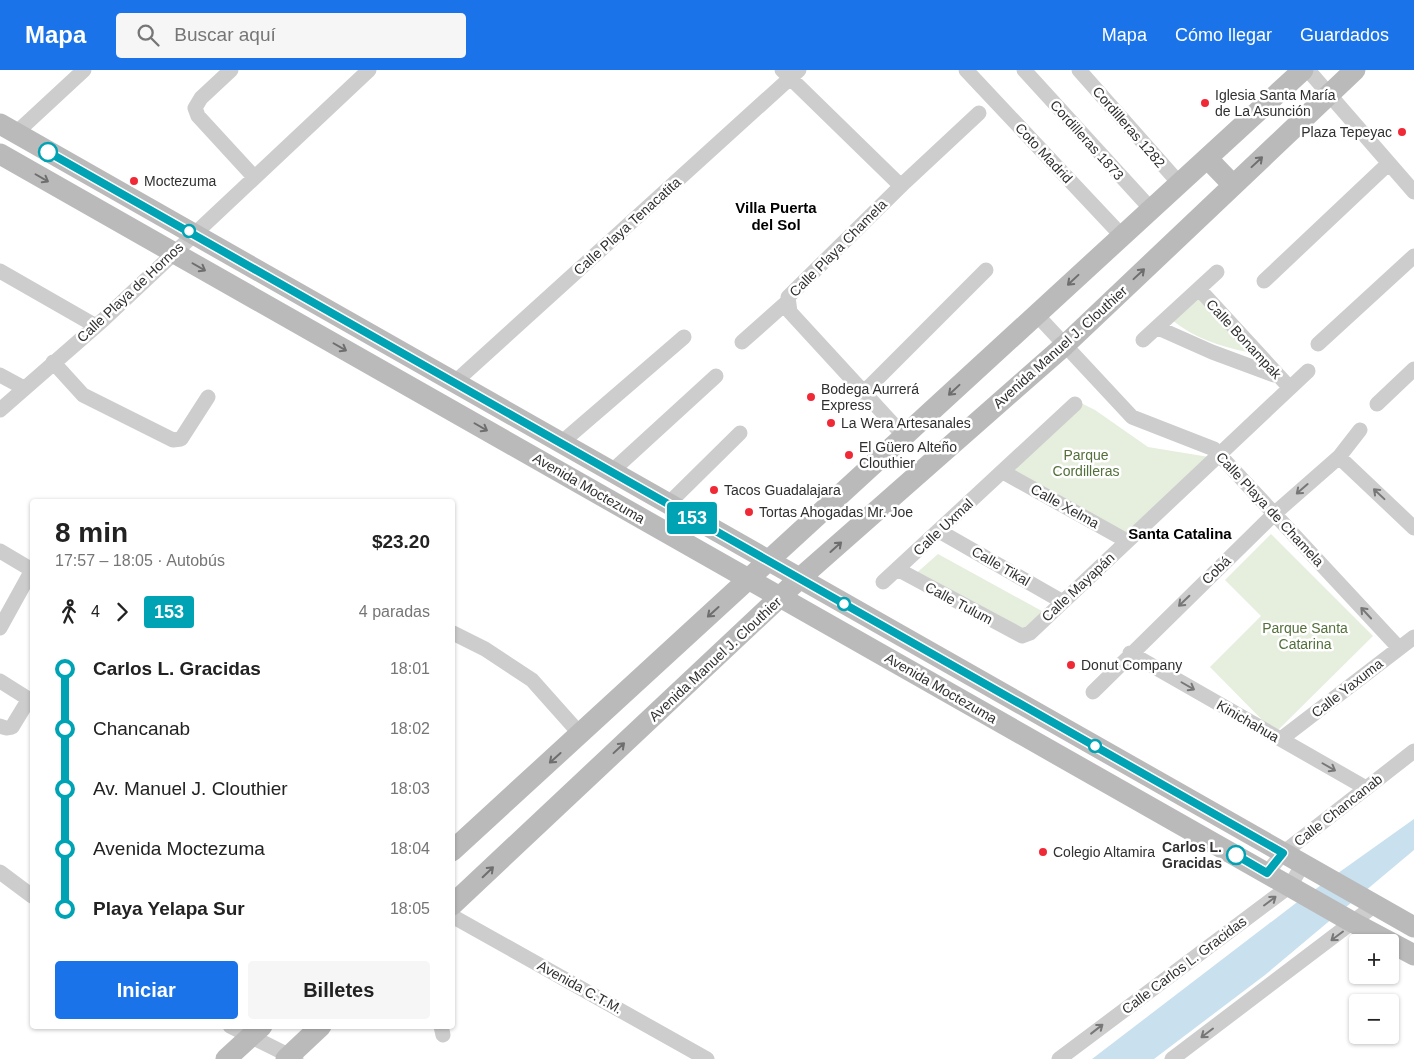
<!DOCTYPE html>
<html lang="es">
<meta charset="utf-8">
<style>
:root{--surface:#fff;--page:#f6f6f6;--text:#222;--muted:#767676;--accent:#1a73e8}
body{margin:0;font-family:Helvetica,sans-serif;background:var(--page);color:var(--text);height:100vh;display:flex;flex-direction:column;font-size:19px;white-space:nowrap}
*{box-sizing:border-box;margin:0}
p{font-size:16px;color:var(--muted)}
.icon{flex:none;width:28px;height:28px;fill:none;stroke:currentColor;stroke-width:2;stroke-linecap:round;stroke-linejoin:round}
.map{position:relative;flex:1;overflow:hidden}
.panel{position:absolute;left:30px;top:429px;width:425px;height:530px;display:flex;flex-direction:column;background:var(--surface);border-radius:5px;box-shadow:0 1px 4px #0004}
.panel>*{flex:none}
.badge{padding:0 10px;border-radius:4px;font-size:18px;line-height:32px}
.fabs{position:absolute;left:1349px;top:864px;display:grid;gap:10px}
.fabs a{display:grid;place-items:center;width:50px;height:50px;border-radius:5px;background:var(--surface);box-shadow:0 1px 4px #0004;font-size:25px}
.map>.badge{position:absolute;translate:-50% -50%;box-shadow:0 0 0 2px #fff}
.legs{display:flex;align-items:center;gap:8px;height:55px;padding:0 25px;font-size:16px}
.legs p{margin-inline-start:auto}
.overview{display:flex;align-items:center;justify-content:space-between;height:85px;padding:0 25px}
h1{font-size:28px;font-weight:700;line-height:38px}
.button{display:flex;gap:10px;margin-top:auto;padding:10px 25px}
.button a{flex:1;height:58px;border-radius:5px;background:var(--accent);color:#fff;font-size:20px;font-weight:700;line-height:58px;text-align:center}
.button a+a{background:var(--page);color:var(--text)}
ul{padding:0 25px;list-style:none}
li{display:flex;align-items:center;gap:18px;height:60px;font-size:19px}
li i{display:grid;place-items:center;width:8px;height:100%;margin:0 6px;background:currentColor}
li i::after{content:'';width:12px;height:12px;margin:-6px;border:4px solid;border-radius:50%;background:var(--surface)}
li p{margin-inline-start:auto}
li:first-child i{background:linear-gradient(#0000 50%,currentColor 0)}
li:last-child i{background:linear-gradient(currentColor 50%,#0000 0)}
header{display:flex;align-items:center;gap:30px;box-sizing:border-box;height:70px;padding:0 25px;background:var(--accent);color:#fff}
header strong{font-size:24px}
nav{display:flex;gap:28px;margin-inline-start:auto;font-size:18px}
.search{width:350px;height:45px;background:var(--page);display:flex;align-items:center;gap:12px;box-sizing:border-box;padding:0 18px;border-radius:5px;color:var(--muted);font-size:19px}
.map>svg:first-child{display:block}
.green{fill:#e6eedd}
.water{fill:#c9e0ee}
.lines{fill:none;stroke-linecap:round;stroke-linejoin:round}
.street{stroke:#cdcdcd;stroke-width:15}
.secondary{stroke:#bababa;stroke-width:21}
.oneway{stroke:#6e6e6e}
.oneway2{stroke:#777}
.line-1-casing{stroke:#fff;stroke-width:11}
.line-1{stroke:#00a3b4;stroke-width:8}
.poi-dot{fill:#f02937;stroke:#fff;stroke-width:2}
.stop-1-dot{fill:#fff;stroke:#00a3b4;stroke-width:2.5}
.labels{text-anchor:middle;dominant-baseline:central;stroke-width:5;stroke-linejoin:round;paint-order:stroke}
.poi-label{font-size:14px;fill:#303030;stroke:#fff;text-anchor:start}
.street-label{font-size:14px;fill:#303030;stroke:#fff}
.park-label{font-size:14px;fill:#536f3a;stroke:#fff}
.stop-label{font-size:14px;font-weight:bold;fill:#303030;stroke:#fff;text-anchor:end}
.neighbourhood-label{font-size:15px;font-weight:bold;fill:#000;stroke:#fff}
</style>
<header>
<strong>Mapa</strong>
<div class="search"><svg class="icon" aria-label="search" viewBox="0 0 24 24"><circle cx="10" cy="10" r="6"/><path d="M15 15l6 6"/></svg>Buscar aquí</div>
<nav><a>Mapa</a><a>Cómo llegar</a><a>Guardados</a></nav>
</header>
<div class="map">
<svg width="1414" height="989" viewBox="0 0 1414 989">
<rect width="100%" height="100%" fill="#fff"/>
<path class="green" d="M 1198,225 L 1242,276 L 1247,282 C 1219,276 1194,268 1172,250 Z
M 1081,333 L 1095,340 L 1148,377 L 1215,388 L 1127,471 L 1003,402 Z
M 1271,464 L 1373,566 L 1275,663 L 1210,597 L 1261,546 L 1225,510 Z
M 938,484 L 1049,545 L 1022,566 L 912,507 Z"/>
<path class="water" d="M 1414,749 L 1414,780 L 1265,905 L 1154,989 L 1092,989 L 1296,833 Z"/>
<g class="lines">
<path class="street" d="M 231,0 L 201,28 L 195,38 L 198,46 L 254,107
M 782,0 L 901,116
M 966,0 L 1122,166
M 1024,0 L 1151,139
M 1079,0 L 1179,113
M 1308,0 L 1414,122
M 16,63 L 84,0
M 0,201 L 96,256
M 1264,211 L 1388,94
M 1199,219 L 1290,318
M 1036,244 L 1132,347 L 1214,379 L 1399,578
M 1158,258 L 1212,282 L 1274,305
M 1143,270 L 1217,202
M 742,272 L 787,232
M 1318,274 L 1414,186
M 53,292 L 83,325 L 173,370 L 181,369 L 208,327
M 0,305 L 24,318
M 455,312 L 799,0
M 864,322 L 986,200
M 1377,334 L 1414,299
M 0,340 L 103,250 L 369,0
M 904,366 L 790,242 L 788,227 L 905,112 L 979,43
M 561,373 L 684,267
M 1339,387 L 1414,458
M 611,402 L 716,306
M 1003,402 L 1127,471
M 668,434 L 740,363
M 939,461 L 1063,532
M 0,481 L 32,500 L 0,558
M 897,499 L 1022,566 L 1030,563 L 1308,301
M 883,512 L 1075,334
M 453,563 L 485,579 L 532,610 L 581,665
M 1130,583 L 1366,718
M 0,611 L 27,628 L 26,634 L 12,657 L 6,658 L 0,656
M 1093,622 L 1274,444 L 1339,387 L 1360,360
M 1281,669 L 1414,567
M 0,802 L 32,826
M 1267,803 L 1283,783 L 1414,681
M 452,846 L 707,989
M 230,956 L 296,989
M 441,956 L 443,965
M 1059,989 L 1290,816 L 1303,794
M 1172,989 L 1375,835"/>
<path class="secondary" d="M 0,54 L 1414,857
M 0,84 L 1354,853 L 1414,885
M 1207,88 L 1233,115
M 452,781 L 1303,0
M 452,835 L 799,509 L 1065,275 L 1355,0
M 226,989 L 262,956
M 286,989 L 321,956"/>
</g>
<defs><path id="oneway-shaft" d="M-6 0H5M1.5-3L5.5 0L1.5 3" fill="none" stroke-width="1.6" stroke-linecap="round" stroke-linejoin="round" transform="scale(1.25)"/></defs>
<g class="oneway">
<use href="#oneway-shaft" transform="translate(1257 92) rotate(-43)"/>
<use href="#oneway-shaft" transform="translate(42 108) rotate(30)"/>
<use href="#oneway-shaft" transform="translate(199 197) rotate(30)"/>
<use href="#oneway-shaft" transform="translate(1139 204) rotate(-43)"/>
<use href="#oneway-shaft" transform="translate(1073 210) rotate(137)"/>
<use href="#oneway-shaft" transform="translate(340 277) rotate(30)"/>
<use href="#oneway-shaft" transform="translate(954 320) rotate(137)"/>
<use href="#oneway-shaft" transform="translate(481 357) rotate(30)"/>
<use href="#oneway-shaft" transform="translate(836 477) rotate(-42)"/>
<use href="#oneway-shaft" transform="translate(713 542) rotate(138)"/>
<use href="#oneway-shaft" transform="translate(619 678) rotate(-43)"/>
<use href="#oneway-shaft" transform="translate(555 688) rotate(138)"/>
<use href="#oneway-shaft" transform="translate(488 802) rotate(-44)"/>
</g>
<g class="oneway2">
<use href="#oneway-shaft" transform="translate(1302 419) rotate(139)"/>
<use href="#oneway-shaft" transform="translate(1379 424) rotate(-137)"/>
<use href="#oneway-shaft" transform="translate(1184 531) rotate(136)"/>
<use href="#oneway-shaft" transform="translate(1366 543) rotate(-133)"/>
<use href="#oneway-shaft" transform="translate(1188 616) rotate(30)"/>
<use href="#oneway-shaft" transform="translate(1329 697) rotate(30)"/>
<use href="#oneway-shaft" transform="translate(1270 831) rotate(-37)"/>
<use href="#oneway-shaft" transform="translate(1337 866) rotate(143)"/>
<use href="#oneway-shaft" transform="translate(1097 959) rotate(-38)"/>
<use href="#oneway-shaft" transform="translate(1207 963) rotate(143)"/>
</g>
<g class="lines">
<defs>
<path id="line-1" d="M 48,82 L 1283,783 L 1267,803 L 1236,785"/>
</defs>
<use href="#line-1" class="line-1-casing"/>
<use href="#line-1" class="line-1"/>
</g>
<g class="poi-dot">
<circle cx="1205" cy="33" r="5"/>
<circle cx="1402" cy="62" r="5"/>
<circle cx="134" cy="111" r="5"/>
<circle cx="811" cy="327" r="5"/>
<circle cx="831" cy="353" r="5"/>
<circle cx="849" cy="385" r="5"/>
<circle cx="714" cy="420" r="5"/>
<circle cx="749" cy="442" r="5"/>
<circle cx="1071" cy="595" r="5"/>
<circle cx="1043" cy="782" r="5"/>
</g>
<g class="stop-1-dot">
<circle cx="48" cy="82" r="9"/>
<circle cx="189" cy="161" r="6"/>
<circle cx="844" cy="534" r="6"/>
<circle cx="1095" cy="676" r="6"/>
<circle cx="1236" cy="785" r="9"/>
</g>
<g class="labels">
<g class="poi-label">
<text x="1215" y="25">Iglesia Santa María<tspan x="1215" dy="16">de La Asunción</tspan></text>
<text x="1392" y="62" text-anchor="end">Plaza Tepeyac</text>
<text x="144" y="111">Moctezuma</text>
<text x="821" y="319">Bodega Aurrerá<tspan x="821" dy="16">Express</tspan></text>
<text x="841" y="353">La Wera Artesanales</text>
<text x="859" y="377">El Güero Alteño<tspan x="859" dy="16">Clouthier</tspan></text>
<text x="724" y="420">Tacos Guadalajara</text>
<text x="759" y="442">Tortas Ahogadas Mr. Joe</text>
<text x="1081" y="595">Donut Company</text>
<text x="1053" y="782">Colegio Altamira</text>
</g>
<g class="street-label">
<text transform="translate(1129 57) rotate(49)">Cordilleras 1282</text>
<text transform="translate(1087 70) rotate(48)">Cordilleras 1873</text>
<text transform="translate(1044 83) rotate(47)">Coto Madrid</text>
<text transform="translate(627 156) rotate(-42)">Calle Playa Tenacatita</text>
<text transform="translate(838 178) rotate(-45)">Calle Playa Chamela</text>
<text transform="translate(130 222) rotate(-43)">Calle Playa de Hornos</text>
<text transform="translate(1244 269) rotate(47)">Calle Bonampak</text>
<text transform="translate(1060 277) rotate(-42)">Avenida Manuel J. Clouthier</text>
<text transform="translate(589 418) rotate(30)">Avenida Moctezuma</text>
<text transform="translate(1065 436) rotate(29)">Calle Xelma</text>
<text transform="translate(1270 439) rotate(47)">Calle Playa de Chamela</text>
<text transform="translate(943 457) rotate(-43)">Calle Uxmal</text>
<text transform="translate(1001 496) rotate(30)">Calle Tikal</text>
<text transform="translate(1216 500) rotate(-44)">Cobá</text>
<text transform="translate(1078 517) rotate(-43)">Calle Mayapán</text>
<text transform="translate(959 533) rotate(28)">Calle Tulum</text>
<text transform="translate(715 589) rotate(-43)">Avenida Manuel J. Clouthier</text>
<text transform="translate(941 618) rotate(30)">Avenida Moctezuma</text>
<text transform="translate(1347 618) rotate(-38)">Calle Yaxuma</text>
<text transform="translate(1248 651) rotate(30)">Kinichahua</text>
<text transform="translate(1338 740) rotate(-38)">Calle Chancanab</text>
<text transform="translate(1184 895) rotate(-37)">Calle Carlos L. Gracidas</text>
<text transform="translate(580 917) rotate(29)">Avenida C.T.M.</text>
</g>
<g class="park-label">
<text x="1086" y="385">Parque<tspan x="1086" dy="16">Cordilleras</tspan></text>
<text x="1305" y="558">Parque Santa<tspan x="1305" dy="16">Catarina</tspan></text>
</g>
<g class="stop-label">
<text x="1222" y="777">Carlos L.<tspan x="1222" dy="16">Gracidas</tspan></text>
</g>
<g class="neighbourhood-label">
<text x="776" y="137">Villa Puerta<tspan x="776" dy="17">del Sol</tspan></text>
<text x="1180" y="463">Santa Catalina</text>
</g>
</g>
</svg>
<div class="fabs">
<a>+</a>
<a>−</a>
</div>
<b class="badge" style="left:692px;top:448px;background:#00a3b4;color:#fff">153</b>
<section class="panel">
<div class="overview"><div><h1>8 min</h1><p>17:57 – 18:05 · Autobús</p></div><b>$23.20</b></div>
<div class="legs"><svg class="icon" aria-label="walk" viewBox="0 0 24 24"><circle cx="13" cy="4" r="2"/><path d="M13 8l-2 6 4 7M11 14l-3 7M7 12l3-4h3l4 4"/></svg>4<svg class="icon" aria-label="forward" viewBox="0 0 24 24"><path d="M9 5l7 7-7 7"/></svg><b class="badge" style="background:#00a3b4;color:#fff">153</b><p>4 paradas</p></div>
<ul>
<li><i style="color:#00a3b4"></i><b>Carlos L. Gracidas</b><p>18:01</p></li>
<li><i style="color:#00a3b4"></i><span>Chancanab</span><p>18:02</p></li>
<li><i style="color:#00a3b4"></i><span>Av. Manuel J. Clouthier</span><p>18:03</p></li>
<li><i style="color:#00a3b4"></i><span>Avenida Moctezuma</span><p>18:04</p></li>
<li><i style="color:#00a3b4"></i><b>Playa Yelapa Sur</b><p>18:05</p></li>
</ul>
<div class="button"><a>Iniciar</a><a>Billetes</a></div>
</section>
</div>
